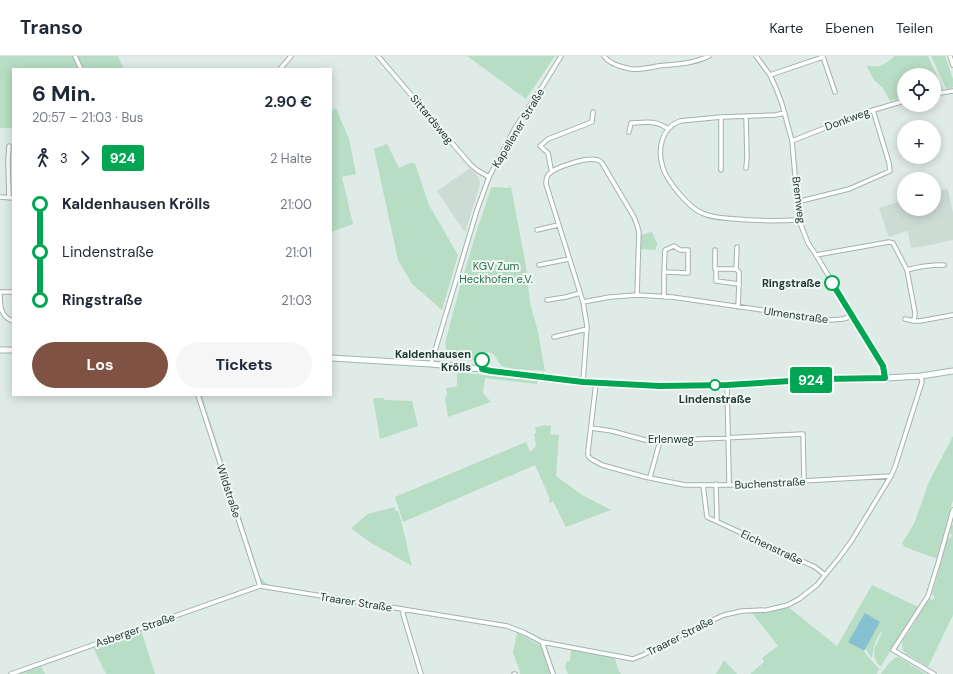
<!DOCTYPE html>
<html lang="de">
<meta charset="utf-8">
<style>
:root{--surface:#fff;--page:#f6f6f7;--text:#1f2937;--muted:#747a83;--line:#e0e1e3;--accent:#7f5244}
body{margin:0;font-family:"DM Sans",sans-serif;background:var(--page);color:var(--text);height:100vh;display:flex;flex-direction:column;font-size:15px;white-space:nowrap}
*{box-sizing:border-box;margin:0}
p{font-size:13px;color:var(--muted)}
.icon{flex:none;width:22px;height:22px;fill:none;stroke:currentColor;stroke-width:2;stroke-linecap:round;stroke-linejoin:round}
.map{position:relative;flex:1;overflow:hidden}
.side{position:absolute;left:12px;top:12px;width:320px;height:328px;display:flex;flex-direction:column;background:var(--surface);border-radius:0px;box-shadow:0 2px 10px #0003}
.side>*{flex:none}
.badge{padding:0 8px;border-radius:3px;font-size:14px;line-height:26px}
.buttons{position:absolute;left:897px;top:12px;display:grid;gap:8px}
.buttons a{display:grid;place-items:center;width:44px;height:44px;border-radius:50%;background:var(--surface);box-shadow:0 2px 10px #0003;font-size:20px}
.map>.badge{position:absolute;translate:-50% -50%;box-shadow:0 0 0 2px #fff}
.legs{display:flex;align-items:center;gap:6px;height:44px;padding:0 20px;font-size:13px}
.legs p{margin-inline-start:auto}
.headline{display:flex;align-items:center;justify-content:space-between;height:68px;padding:0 20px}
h1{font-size:22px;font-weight:700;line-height:30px}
.button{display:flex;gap:8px;margin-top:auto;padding:8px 20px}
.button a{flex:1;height:46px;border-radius:24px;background:var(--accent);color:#fff;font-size:16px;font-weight:700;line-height:46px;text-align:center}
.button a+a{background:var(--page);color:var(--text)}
ul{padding:0 20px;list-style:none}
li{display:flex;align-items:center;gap:14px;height:48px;font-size:15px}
li i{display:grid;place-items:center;width:6px;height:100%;margin:0 5px;background:currentColor}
li i::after{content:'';width:10px;height:10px;margin:-5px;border:3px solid;border-radius:50%;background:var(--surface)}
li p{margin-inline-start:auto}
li:first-child i{background:linear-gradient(#0000 50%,currentColor 0)}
li:last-child i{background:linear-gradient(currentColor 50%,#0000 0)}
header{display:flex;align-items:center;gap:24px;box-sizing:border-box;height:56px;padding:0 20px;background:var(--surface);border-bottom:1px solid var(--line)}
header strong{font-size:19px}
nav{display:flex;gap:22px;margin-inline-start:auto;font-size:14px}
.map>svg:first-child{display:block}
.built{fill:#cddbd5}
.green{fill:#b7ddc4}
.water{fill:#86c1d1}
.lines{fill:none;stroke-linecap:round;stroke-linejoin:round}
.street-casing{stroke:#a2b3ad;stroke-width:5.5}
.secondary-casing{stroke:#9eb7af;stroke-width:7}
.street{stroke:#fff;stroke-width:3.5}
.secondary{stroke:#fff;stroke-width:5}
.line-1-casing{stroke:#fff;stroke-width:9}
.line-1{stroke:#00a651;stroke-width:6}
.stop-1-dot{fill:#fff;stroke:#00a651;stroke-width:2}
.labels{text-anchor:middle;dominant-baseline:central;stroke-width:4;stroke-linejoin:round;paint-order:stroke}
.street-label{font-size:11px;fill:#203b35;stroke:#f0f7f4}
.park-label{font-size:11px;fill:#2a734a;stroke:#f0f7f4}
.stop-label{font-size:11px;font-weight:bold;fill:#203b35;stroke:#f0f7f4;text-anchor:end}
</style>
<header>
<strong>Transo</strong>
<nav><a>Karte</a><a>Ebenen</a><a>Teilen</a></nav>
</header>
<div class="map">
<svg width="953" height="618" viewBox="0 0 953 618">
<rect width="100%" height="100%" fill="#dfebe6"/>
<path class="built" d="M 470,112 L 479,121 L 480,128 L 466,174 L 464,175 L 437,135 Z
M 948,133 L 953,157 L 953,184 L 921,191 L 911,192 L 908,175 L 903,176 L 890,181 L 888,179 L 879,152 L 904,144 L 904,153 L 934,153 L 934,136 Z"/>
<path class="green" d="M 0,0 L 118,0 L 124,13 L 13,13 L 13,72 L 0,72 Z
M 467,0 L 555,0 L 526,43 Z
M 895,0 L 928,0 L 943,33 L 934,34 L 934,19 L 904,19 L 904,41 L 890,45 L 883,32 L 874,24 L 866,9 C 880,13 885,8 895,0 Z
M 931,0 L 945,0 L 953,23 L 953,31 L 950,33 L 946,32 Z
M 336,52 L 349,83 L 356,118 L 342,121 L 353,168 L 331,176 L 331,55 Z
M 387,88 L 399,112 C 404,110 410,105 415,108 L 429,149 L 458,199 L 442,254 L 412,228 L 398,204 L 374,93 Z
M 494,131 L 508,132 L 511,131 L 526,210 L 530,247 L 538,276 L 545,315 C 535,314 524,314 513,313 C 511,312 507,312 504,311 C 496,308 498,295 485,296 C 480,296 480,302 478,305 L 458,303 L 451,299 L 447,296 L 445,287 L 461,227 L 478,171 L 491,132 Z
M 652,176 L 658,189 L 656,190 L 656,194 L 640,193 L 640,179 Z
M 457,316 L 537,325 L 537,328 L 485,322 L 483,337 L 491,346 L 448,361 L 445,342 L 447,339 L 446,332 L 455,331 L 457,329 Z
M 201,339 L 202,339 L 260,521 L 266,527 L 272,530 L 382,548 L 266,530 L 261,527 Z
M 373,342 L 383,342 L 385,344 L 412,345 L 418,370 L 380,383 Z
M 543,369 L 551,370 L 550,378 L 559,379 L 556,420 L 582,439 L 611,454 L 566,471 L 553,445 L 550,447 L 549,441 L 535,409 L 403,466 L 395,441 L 526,386 L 530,396 L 536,390 L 534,378 L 536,377 L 535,371 L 543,370 Z
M 953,380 L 953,444 L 937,500 L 937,501 L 935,502 L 905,491 L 902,487 L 914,468 L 929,426 Z
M 395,451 L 395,454 L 397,455 L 399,457 L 412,510 L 368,485 L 351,472 L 368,458 Z
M 953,468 L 953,559 L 928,611 L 905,597 L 903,594 L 902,589 L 903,583 L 909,576 L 928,543 L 929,542 L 932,544 L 934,543 L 934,541 L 932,538 L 937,521 L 948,481 L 951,482 L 952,479 L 950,478 L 951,471 Z
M 872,529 L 918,551 L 881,610 L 880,610 C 868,598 877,588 882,577 L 881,576 C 875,585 873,592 872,602 L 868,597 L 865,592 L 880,566 L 865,558 L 848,586 L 864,595 L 865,597 L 879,613 L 877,618 L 750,618 L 764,606 L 762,602 L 778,590 L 751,556 L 770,555 L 788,551 L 837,590 Z
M 141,574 L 155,618 L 106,618 L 93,591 Z
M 517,576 L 541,590 L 550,618 L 520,618 L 520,615 L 513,597 Z
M 571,594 L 615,602 L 618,614 L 621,618 L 568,618 L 565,611 L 567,605 L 570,605 Z
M 896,601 L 900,602 L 926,618 L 881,618 L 888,608 Z
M 724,604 L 737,618 L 716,618 Z
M 41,611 L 45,618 L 27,618 L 26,617 L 18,618 Z"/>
<path class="water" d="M 865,557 L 880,566 L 864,595 L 848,586 Z"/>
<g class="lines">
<defs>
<path id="street" d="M 75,0 L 81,13
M 378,0 L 470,108 L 477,114 L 489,121
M 604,0 C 609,8 621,11 631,13 C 640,14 649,12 658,10 C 676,8 693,8 709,0
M 756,0 L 770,19 L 776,32 L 782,48 L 792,85 L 799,164 L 808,187 L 816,199 L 883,310 L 885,322
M 950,0 L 953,9
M 823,1 L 835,36
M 280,13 L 291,0
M 770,19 L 823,1 L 823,0
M 934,38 L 953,35
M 785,57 L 775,59 L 721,61 L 680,65 C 661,72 657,94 663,112 C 667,125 689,152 702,157 C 712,162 724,162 735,163 C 756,165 778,165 799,164
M 721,61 L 721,114
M 629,76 L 631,67 C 646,66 656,64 668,73
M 792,85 L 860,58 L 904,45
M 9,90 L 8,105 L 9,141
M 746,112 L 747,102 L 746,60
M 552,115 L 551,113 L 548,97 L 540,90 L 548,83 L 592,66 L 593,56
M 0,141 L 13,142
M 797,146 L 849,133 L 890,115 L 889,107 L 873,54
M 537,174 L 558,169
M 737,191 L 736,213 L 716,213 L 716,225 L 739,228 L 738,251
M 715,194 L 715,213 L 716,213
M 816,199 L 889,186 L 893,187 L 907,214 L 915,257 L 914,265 L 920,265 L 953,259
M 539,209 L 569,203
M 736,213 L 739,216 L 739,228
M 907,214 C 920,210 931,209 944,209
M 0,236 C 0,249 0,261 13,265
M 0,236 L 11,236
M 664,241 L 664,216 L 688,217 L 688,194 L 680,194 L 674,190 L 665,194 L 664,216
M 547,244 L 566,241 L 580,237
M 583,246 L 610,241 L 637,239 L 672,241 L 831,264 L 843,263 L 853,260
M 905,263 L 914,265
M 554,281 L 587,273
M 431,308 L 477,154 L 489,121 L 515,72 L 544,28 L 561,0
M 583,326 L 587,270 L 583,246 L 546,128 C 546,125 546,122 548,119 C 554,111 587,101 597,104 C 600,104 600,105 602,107 L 634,161 L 637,169 L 639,176 L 637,239
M 596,327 L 588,395 L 588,400 L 591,403 L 602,409 L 645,421 L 685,429 L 729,429 L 891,420
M 727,329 L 729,421 L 729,429
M 198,339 L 260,530
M 591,372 L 612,375 L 645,384 L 660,385 L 803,378 L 804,425
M 650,421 L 660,385
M 716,428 L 717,465
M 703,429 L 707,461 L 815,511 L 825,519
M 403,553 L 403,558 L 421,618
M 542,586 L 553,618
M 11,618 L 260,530 L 507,570 L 525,577 L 542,586 L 633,603 L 643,599 L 686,576 L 724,559 L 742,555 L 767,554 L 788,549 L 799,543 L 817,529 L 839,502 L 852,484 L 891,420 L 895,411 L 922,326 L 921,320
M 514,618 L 515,618
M 934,618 L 893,594 L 928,540 L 939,504 L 953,454"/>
<path id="secondary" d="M 0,294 L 13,294
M 331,302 L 431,308 L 482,313 L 583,326 L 660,330 L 727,329 L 823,323 L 885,322 L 921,320 L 953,315"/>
</defs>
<use href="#street" class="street-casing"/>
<use href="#secondary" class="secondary-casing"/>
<use href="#street" class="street"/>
<use href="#secondary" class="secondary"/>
</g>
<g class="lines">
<defs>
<path id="line-1" d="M 482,304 L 482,313 L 491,315 L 583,326 L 660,330 L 727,329 L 823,323 L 885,322 L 883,310 L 832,227"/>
</defs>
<use href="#line-1" class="line-1-casing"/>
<use href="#line-1" class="line-1"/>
</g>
<g class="stop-1-dot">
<circle cx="832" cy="227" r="7"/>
<circle cx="482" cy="304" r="7"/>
<circle cx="715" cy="329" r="5"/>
</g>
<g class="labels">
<g class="street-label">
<text transform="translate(432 63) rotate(50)">Sittardsweg</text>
<text transform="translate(847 63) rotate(-20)">Donkweg</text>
<text transform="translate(518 72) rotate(-59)">Kapellener Straße</text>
<text transform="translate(799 144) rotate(83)">Bremweg</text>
<text transform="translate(796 259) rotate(8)">Ulmenstraße</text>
<text x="671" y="383">Erlenweg</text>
<text transform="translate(770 427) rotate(-3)">Buchenstraße</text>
<text transform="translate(229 435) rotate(72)">Wildstraße</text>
<text transform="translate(772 491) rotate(25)">Eichenstraße</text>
<text transform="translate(356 546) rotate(9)">Traarer Straße</text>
<text transform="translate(135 574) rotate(-19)">Asberger Straße</text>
<text transform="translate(680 580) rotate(-27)">Traarer Straße</text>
</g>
<g class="park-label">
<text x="496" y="210">KGV Zum<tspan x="496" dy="13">Heckhofen e.V.</tspan></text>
</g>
<g class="stop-label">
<text x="821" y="227">Ringstraße</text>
<text x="471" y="298">Kaldenhausen<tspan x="471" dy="13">Krölls</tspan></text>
<text x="715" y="343" text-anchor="middle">Lindenstraße</text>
</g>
</g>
</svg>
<div class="buttons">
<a><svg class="icon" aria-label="locate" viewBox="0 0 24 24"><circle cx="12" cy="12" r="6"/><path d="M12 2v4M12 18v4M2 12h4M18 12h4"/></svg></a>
<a>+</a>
<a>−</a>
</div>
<b class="badge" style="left:811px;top:324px;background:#00a651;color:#fff">924</b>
<section class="side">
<div class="headline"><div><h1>6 Min.</h1><p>20:57 – 21:03 · Bus</p></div><b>2.90 €</b></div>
<div class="legs"><svg class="icon" aria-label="walk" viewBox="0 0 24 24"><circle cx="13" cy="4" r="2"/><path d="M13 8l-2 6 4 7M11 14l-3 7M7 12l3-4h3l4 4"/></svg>3<svg class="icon" aria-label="forward" viewBox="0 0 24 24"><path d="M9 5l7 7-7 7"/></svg><b class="badge" style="background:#00a651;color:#fff">924</b><p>2 Halte</p></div>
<ul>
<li><i style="color:#00a651"></i><b>Kaldenhausen Krölls</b><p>21:00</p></li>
<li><i style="color:#00a651"></i><span>Lindenstraße</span><p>21:01</p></li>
<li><i style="color:#00a651"></i><b>Ringstraße</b><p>21:03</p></li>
</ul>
<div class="button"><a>Los</a><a>Tickets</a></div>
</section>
</div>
